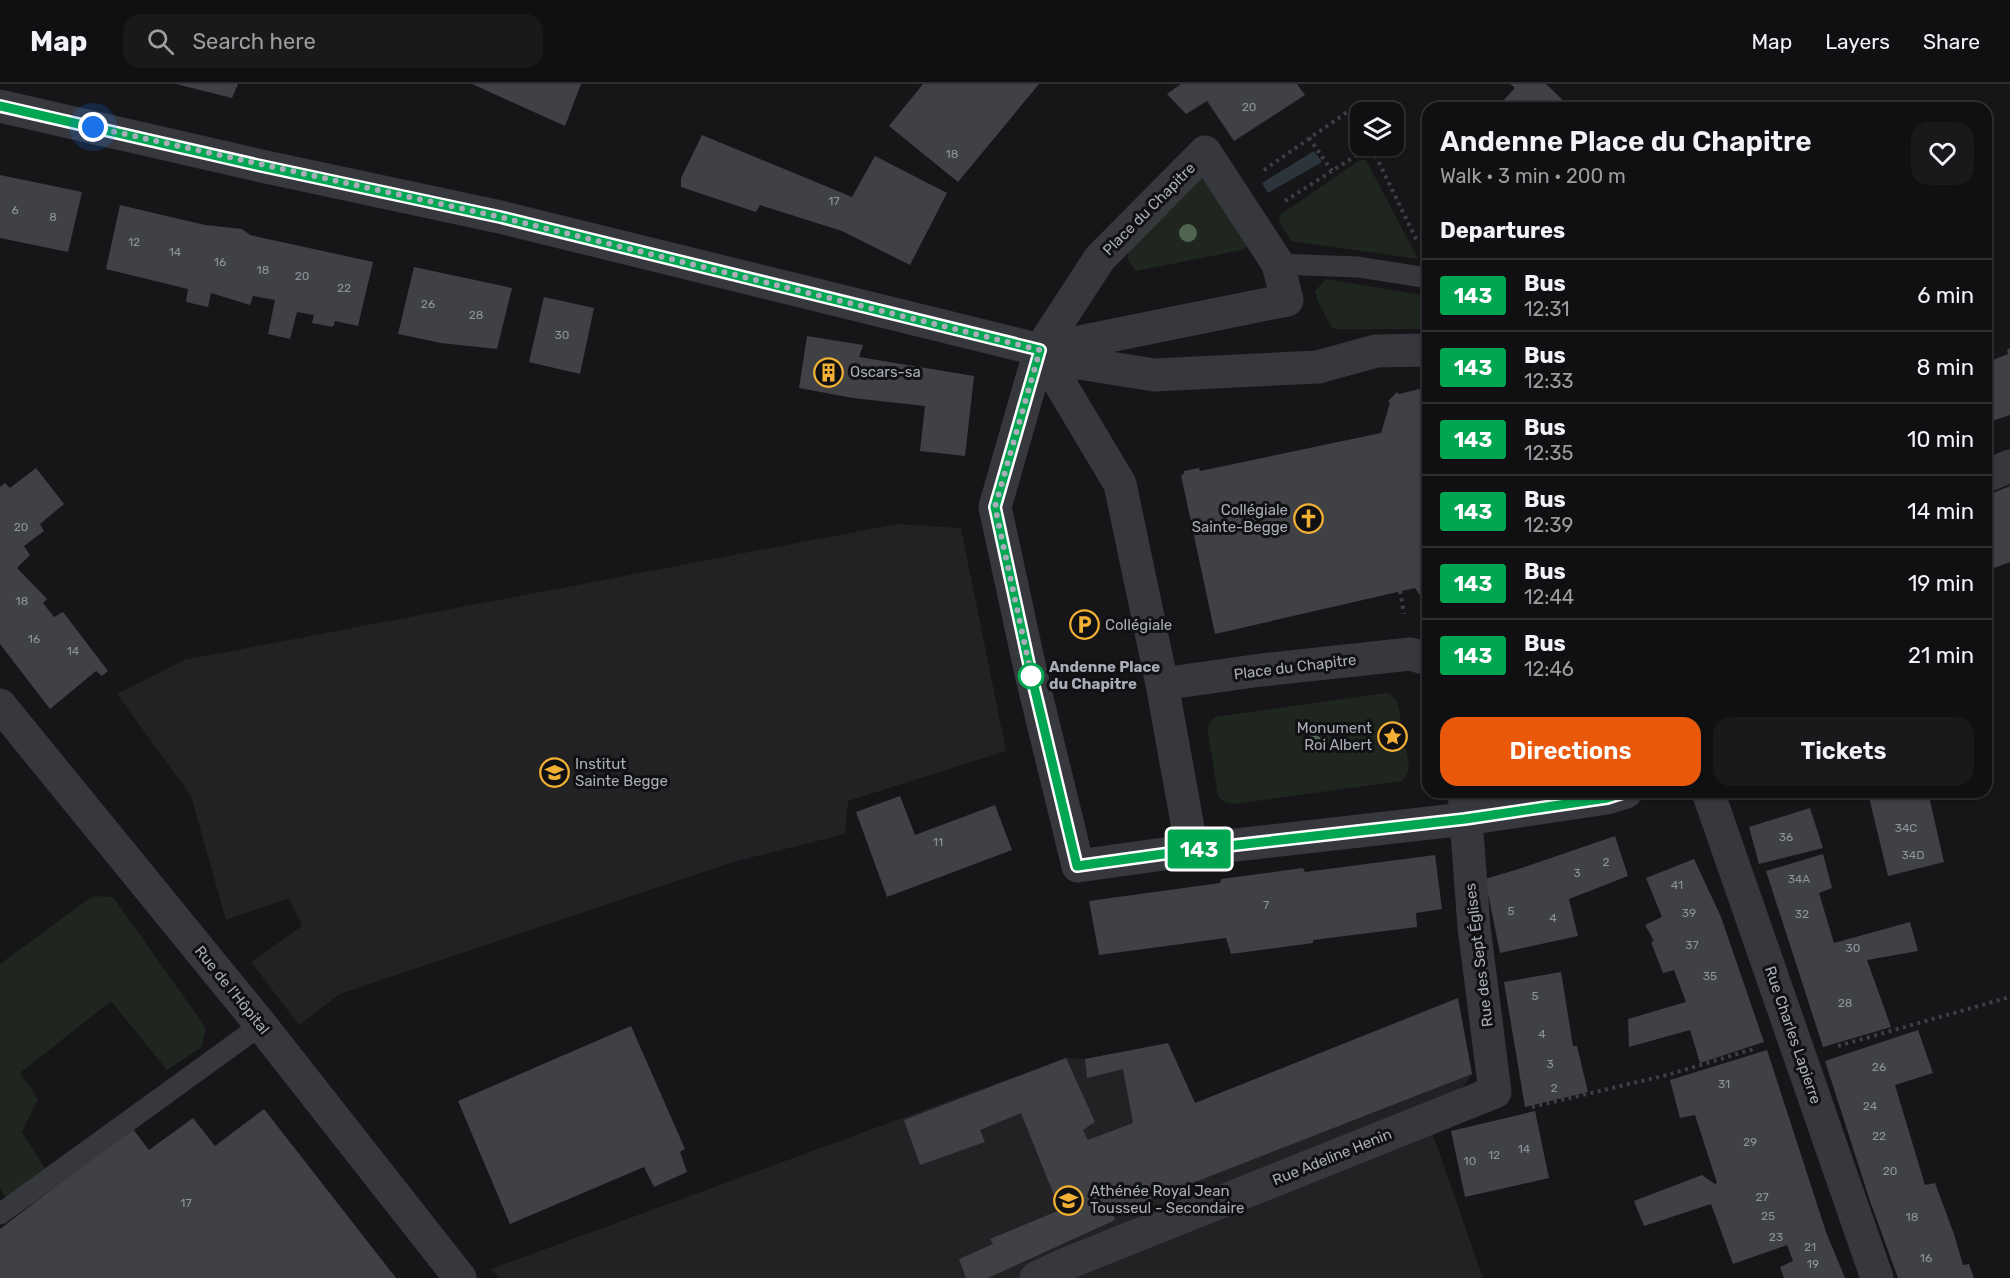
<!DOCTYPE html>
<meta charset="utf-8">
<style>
:root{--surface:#101012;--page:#19191b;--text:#f1f3f6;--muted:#9c9d9f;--line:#303032;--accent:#ea580c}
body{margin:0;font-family:Rubik,sans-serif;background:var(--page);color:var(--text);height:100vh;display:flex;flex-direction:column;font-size:22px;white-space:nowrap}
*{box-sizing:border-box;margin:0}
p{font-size:20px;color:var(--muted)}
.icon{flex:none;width:33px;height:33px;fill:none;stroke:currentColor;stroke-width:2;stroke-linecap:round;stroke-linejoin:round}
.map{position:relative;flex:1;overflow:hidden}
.panel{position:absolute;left:1422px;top:18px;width:570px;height:696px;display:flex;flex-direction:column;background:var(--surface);border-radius:18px;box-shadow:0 2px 4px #0004,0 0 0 2px var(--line)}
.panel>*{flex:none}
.badge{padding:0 12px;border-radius:4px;font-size:21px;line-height:39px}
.controls{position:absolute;left:1350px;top:18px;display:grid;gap:12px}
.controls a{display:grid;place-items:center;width:54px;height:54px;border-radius:12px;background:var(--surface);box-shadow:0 2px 4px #0004,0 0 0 2px var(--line);font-size:30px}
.you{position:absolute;width:30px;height:30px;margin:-15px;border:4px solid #fff;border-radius:50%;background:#1a73e8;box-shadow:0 0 0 9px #1a73e833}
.map>.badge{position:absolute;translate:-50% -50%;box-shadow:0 0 0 3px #fff}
h2{padding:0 18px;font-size:22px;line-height:54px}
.round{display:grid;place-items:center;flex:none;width:63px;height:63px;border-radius:18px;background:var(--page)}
.head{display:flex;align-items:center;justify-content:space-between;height:102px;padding:0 18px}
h1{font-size:28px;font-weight:600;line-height:45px}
.cta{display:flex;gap:12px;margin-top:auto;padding:12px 18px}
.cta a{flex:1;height:69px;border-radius:18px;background:var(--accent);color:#fff;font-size:24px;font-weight:600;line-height:69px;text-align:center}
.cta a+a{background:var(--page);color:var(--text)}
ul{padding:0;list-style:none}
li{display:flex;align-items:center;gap:18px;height:72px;padding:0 18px;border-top:2px solid var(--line)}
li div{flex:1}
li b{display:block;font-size:22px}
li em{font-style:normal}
li .badge{min-width:66px;font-weight:700;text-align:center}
header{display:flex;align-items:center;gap:36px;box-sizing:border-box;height:84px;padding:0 30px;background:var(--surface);border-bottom:2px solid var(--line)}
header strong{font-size:28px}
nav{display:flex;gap:33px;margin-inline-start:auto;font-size:21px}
.search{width:420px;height:54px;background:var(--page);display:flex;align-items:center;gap:15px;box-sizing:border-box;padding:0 21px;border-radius:18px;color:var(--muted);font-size:22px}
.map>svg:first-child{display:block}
.built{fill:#222225}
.green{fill:#1e261f}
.water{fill:#2c353c}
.building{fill:#404145}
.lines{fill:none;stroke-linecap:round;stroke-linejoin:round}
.path{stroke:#3d3f44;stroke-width:4;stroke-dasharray:3 4.5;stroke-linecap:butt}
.service{stroke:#37383d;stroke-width:21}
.minor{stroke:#37383d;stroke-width:33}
.tree{fill:#506452}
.line-casing{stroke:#fff;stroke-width:14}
.line{stroke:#00a651;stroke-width:9}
.walk{stroke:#a8adb8;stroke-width:6;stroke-dasharray:0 10.8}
.stop-dot{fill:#fff;stroke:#00a651;stroke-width:3}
.labels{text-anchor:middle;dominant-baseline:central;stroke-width:6;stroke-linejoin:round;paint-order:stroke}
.number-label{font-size:12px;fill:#8e929b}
.street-label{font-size:15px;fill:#a8adb8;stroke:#111113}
.poi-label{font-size:15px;fill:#a8adb8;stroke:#111113;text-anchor:start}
.stop-label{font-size:15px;font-weight:bold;fill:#a8adb8;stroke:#111113;text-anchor:start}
</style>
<header>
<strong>Map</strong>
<div class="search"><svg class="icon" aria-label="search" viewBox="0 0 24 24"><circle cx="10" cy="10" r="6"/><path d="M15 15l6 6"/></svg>Search here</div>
<nav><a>Map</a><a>Layers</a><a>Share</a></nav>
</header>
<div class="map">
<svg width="2010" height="1194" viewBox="0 0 2010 1194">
<rect width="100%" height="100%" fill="#161618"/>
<path class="built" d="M 897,440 L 961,444 L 1006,667 L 848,717 L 845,750 L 733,778 L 340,910 L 299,941 L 251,878 L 302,842 L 289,814 L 226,836 L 191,712 L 117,610 L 184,576 Z
M 1458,914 L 1472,990 L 1432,1048 L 1483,1194 L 499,1194 L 491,1185 L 1066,974 L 1085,975 L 1168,959 L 1195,1019 Z"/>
<path class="green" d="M 1360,76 L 1366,76 L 1418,175 L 1291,157 L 1279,137 L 1280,131 Z
M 1199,86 L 1247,162 L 1242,166 L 1136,187 L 1128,176 L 1128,167 Z
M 1326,195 L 1428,212 L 1428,245 L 1336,245 L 1332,244 L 1317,216 L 1315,207 Z
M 1386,609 C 1400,613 1399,627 1401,639 L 1387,642 L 1390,665 L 1406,664 C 1408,676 1412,687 1402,697 L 1234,720 L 1224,718 L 1218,712 L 1208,649 L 1208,642 L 1214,633 Z
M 93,812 L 113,813 L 206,944 L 202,963 L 167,986 L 111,917 L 20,989 L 38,1015 L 22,1048 L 46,1086 L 6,1114 L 0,1105 L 0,880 Z"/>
<path class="water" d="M 1314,67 L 1322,78 L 1268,109 L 1262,99 Z"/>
<path class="building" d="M 176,0 L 238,0 L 232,14 Z
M 472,0 L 581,0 L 565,42 Z
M 923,0 L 1039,0 L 958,98 L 889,42 Z
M 1181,0 L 1297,0 L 1305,11 L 1234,57 L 1207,17 L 1186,30 L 1167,10 Z
M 1510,0 L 1546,0 L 1571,24 L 1508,24 L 1502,18 L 1515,4 Z
M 702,51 L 852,113 L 875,72 L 947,109 L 910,181 L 842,147 L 760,121 L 756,128 L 681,103 L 681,94 Z
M 0,91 L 82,108 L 68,168 L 0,154 Z
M 120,121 L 205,141 L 242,145 L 250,151 L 373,178 L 358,242 L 335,237 L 333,243 L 312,239 L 314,231 L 297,228 L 290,255 L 268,250 L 275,216 L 253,212 L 250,221 L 211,209 L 208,223 L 186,218 L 188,205 L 106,185 Z
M 414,183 L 512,204 L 497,265 L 441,259 L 398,250 Z
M 544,213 L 594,224 L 580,290 L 529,278 Z
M 807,252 L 863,261 L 859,273 L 974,292 L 965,372 L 920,367 L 925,322 L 853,314 L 799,304 Z
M 2010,264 L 2010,331 L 1986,339 L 1986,273 L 1988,278 L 2008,270 L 2007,266 Z
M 1428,303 L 1428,522 L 1415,504 L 1215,550 L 1181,391 L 1184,390 L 1184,387 L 1199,384 L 1200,387 L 1381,349 L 1390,319 L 1388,317 L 1397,308 L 1399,310 Z
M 36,384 L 64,420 L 40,440 L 44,447 L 24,462 L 30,471 L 17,484 L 47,515 L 43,519 L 54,533 L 63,528 L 108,587 L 102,592 L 96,587 L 50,625 L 0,560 L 0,403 L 5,399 L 10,404 Z
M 2010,402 L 2010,478 L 1986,487 L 1986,412 Z
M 1874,708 L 1928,708 L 1944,778 L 1888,792 L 1868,709 Z
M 900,712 L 915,751 L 995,721 L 1012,766 L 887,813 L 856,728 Z
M 1810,724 L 1823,764 L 1759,780 L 1749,743 Z
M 1615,752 L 1628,792 L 1569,815 L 1578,852 L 1500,869 L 1485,795 L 1522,784 Z
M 1823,770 L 1832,804 L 1819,809 L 1834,859 L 1910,838 L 1918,867 L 1867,876 L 1891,943 L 1823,963 L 1766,787 Z
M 1435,771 L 1442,825 L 1416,829 L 1417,843 L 1313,856 L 1313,859 L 1231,870 L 1226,854 L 1099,871 L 1089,817 L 1220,799 L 1221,795 L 1303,784 L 1305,788 Z
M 1694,775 L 1721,833 L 1764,958 L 1700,979 L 1690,946 L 1629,963 L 1628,935 L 1686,918 L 1674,886 L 1663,889 L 1651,858 L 1654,857 L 1645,841 L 1662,833 L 1646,794 Z
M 1561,888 L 1573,962 L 1577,962 L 1588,1008 L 1525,1023 L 1504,898 Z
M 1458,914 L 1472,990 L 1113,1130 L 1115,1136 L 988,1194 L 966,1194 L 959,1175 L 993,1160 L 990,1155 L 1060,1126 L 1021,1029 L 980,1046 L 985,1058 L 920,1081 L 904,1036 L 1066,974 L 1095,1038 L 1083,1046 L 1088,1056 L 1133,1039 L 1123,985 L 1087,994 L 1085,975 L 1168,959 L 1195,1019 Z
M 631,942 L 685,1065 L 680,1068 L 687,1088 L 654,1103 L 644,1083 L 510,1140 L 458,1017 Z
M 1918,946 L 1933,989 L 1895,1001 L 1925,1101 L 1935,1099 L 1954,1150 L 1963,1181 L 1969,1180 L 1974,1194 L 1898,1194 L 1870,1117 L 1825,977 Z
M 1767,966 L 1826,1148 L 1845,1194 L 1784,1194 L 1780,1183 L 1793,1177 L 1787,1161 L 1733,1180 L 1711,1120 L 1644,1142 L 1634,1117 L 1702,1091 L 1715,1100 L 1717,1099 L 1695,1031 L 1680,1034 L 1670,996 Z
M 264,1025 L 396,1194 L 0,1194 L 0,1145 L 132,1044 L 149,1066 L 193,1034 L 215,1062 Z
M 1535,1027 L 1549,1094 L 1465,1113 L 1451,1047 Z"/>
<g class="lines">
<path class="path" d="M 1309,54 L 1332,87
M 1264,86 L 1350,26 L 1360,43
M 1285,117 L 1371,62 L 1417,157
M 1400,507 L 1404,530
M 1838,962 L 2010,913
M 1532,1023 L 1667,991 L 1757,964"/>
<path class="service" d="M 1278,180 L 1358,183 L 1428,194
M 0,1130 L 261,941"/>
<path class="minor" d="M 0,22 L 257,81 L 500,133 L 1040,266 L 1054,275 L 1154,291 L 1318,283 L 1376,267 L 1428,266
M 1205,68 L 1278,180 L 1287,216 L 1040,266 L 1100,174 Z
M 1040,266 L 995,423 L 1032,594 L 1078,782 L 1192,766 L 1465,735 L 1607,714 L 1626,708
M 1040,266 L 1120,400 L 1162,600
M 1986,392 L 2010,382
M 0,621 L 261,941 L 460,1194
M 1708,708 L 1877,1194
M 1192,766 L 1162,600 L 1261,586 L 1410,570 L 1428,575
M 1036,1194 L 1068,1179 L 1495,1008 L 1474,843 L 1464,708"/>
</g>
<g class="tree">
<circle cx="1188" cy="149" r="9"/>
<circle cx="1314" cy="660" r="9"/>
</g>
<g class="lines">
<defs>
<path id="line" d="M 0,22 L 257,81 L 500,133 L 1040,266 L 995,423 L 1032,594 L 1077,782 L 1192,766 L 1465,735 L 1607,714 L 1626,708"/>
</defs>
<use href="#line" class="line-casing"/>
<use href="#line" class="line"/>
<path class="walk" d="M 93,43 L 500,133 L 1040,266 L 995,423 L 1032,594 L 1031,592"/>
</g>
<defs>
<symbol id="building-ring" viewBox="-11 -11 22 22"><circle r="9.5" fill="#111113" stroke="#f2b134" stroke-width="1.5"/><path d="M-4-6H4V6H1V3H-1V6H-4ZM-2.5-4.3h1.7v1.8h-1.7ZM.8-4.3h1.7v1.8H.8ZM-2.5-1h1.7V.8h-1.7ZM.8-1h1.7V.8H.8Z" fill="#f2b134"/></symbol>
<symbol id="church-ring" viewBox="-11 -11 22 22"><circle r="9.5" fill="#111113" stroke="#f2b134" stroke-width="1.5"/><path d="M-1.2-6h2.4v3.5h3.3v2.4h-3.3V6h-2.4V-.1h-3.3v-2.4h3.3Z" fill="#f2b134"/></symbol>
<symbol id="parking-ring" viewBox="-11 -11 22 22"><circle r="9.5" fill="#111113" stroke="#f2b134" stroke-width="1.5"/><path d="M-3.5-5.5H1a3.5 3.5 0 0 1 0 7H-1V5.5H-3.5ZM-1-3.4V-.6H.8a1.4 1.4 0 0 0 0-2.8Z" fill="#f2b134"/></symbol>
<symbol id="sight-ring" viewBox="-11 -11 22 22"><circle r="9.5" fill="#111113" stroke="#f2b134" stroke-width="1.5"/><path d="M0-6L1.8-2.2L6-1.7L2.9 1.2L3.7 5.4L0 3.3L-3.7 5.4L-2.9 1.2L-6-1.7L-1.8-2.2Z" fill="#f2b134"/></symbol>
<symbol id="school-ring" viewBox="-11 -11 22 22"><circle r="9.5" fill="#111113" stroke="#f2b134" stroke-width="1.5"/><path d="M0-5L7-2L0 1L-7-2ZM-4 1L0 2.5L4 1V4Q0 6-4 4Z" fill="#f2b134"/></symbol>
</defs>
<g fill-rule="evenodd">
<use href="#building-ring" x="812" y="272" width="33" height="33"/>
<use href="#church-ring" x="1292" y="418" width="33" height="33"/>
<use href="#parking-ring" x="1068" y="524" width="33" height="33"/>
<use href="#sight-ring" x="1376" y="636" width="33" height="33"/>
<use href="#school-ring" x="538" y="672" width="33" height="33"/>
<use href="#school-ring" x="1052" y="1100" width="33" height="33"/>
</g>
<circle class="stop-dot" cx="1031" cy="592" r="12"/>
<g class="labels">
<g class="number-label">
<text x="1249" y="23">20</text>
<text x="952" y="70">18</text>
<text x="834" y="117">17</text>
<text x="15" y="126">6</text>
<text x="53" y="133">8</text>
<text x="134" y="158">12</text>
<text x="175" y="168">14</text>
<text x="220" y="178">16</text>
<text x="263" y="186">18</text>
<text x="302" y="192">20</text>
<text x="344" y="204">22</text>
<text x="428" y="220">26</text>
<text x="476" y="231">28</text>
<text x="562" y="251">30</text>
<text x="21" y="443">20</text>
<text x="22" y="517">18</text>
<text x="34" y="555">16</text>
<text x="73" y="567">14</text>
<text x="1906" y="744">34C</text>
<text x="1786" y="753">36</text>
<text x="938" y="758">11</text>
<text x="1913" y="771">34D</text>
<text x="1606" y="778">2</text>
<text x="1577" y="789">3</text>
<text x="1799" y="795">34A</text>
<text x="1677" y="801">41</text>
<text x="1266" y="821">7</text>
<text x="1511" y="827">5</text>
<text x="1689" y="829">39</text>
<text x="1802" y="830">32</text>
<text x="1553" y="834">4</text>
<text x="1692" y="861">37</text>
<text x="1853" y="864">30</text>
<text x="1710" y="892">35</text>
<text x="1535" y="912">5</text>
<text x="1845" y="919">28</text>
<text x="1542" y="950">4</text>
<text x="1550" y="980">3</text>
<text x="1879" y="983">26</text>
<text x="1724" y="1000">31</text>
<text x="1554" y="1004">2</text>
<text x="1870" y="1022">24</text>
<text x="1879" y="1052">22</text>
<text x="1750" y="1058">29</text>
<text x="1524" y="1065">14</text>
<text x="1494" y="1071">12</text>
<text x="1470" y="1077">10</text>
<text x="1890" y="1087">20</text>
<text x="1762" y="1113">27</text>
<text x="186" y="1119">17</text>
<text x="1768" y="1132">25</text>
<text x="1912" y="1133">18</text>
<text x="1776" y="1153">23</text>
<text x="1810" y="1163">21</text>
<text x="1926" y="1174">16</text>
<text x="1813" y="1180">19</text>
</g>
<g class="street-label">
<text transform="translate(1149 125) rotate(-45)">Place du Chapitre</text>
<text transform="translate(1295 583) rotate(-7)">Place du Chapitre</text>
<text transform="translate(1479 871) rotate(-97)">Rue des Sept Églises</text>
<text transform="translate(232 906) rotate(51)">Rue de l'Hôpital</text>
<text transform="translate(1793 951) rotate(71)">Rue Charles Lapierre</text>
<text transform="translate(1332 1073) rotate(-22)">Rue Adeline Henin</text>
</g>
<g class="poi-label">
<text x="850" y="288">Oscars-sa</text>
<text x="1288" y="426" text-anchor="end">Collégiale<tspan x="1288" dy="17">Sainte-Begge</tspan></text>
<text x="1105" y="541">Collégiale</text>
<text x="1372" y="644" text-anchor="end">Monument<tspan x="1372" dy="17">Roi Albert</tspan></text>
<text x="575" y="680">Institut<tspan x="575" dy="17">Sainte Begge</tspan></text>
<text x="1090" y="1107">Athénée Royal Jean<tspan x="1090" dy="17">Tousseul - Secondaire</tspan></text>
</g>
<g class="stop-label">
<text x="1049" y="583">Andenne Place<tspan x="1049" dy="17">du Chapitre</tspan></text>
</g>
</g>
</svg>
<div class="controls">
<a><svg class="icon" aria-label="layers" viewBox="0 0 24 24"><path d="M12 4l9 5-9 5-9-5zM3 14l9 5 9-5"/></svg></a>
</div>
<div class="you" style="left:93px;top:43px"></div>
<b class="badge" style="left:1199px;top:765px;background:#00a651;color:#fff">143</b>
<section class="panel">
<div class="head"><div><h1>Andenne Place du Chapitre</h1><p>Walk · 3 min · 200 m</p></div><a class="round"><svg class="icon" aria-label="heart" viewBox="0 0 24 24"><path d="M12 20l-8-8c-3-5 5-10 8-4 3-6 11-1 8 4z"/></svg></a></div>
<h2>Departures</h2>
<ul>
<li><span class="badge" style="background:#00a651;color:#fff">143</span><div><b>Bus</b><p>12:31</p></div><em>6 min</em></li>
<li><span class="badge" style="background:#00a651;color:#fff">143</span><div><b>Bus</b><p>12:33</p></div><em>8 min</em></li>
<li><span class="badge" style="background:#00a651;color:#fff">143</span><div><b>Bus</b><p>12:35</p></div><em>10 min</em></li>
<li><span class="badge" style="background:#00a651;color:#fff">143</span><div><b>Bus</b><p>12:39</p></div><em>14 min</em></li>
<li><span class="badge" style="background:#00a651;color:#fff">143</span><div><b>Bus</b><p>12:44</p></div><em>19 min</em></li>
<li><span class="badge" style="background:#00a651;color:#fff">143</span><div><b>Bus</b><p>12:46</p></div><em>21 min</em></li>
</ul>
<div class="cta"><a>Directions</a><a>Tickets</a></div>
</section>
</div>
